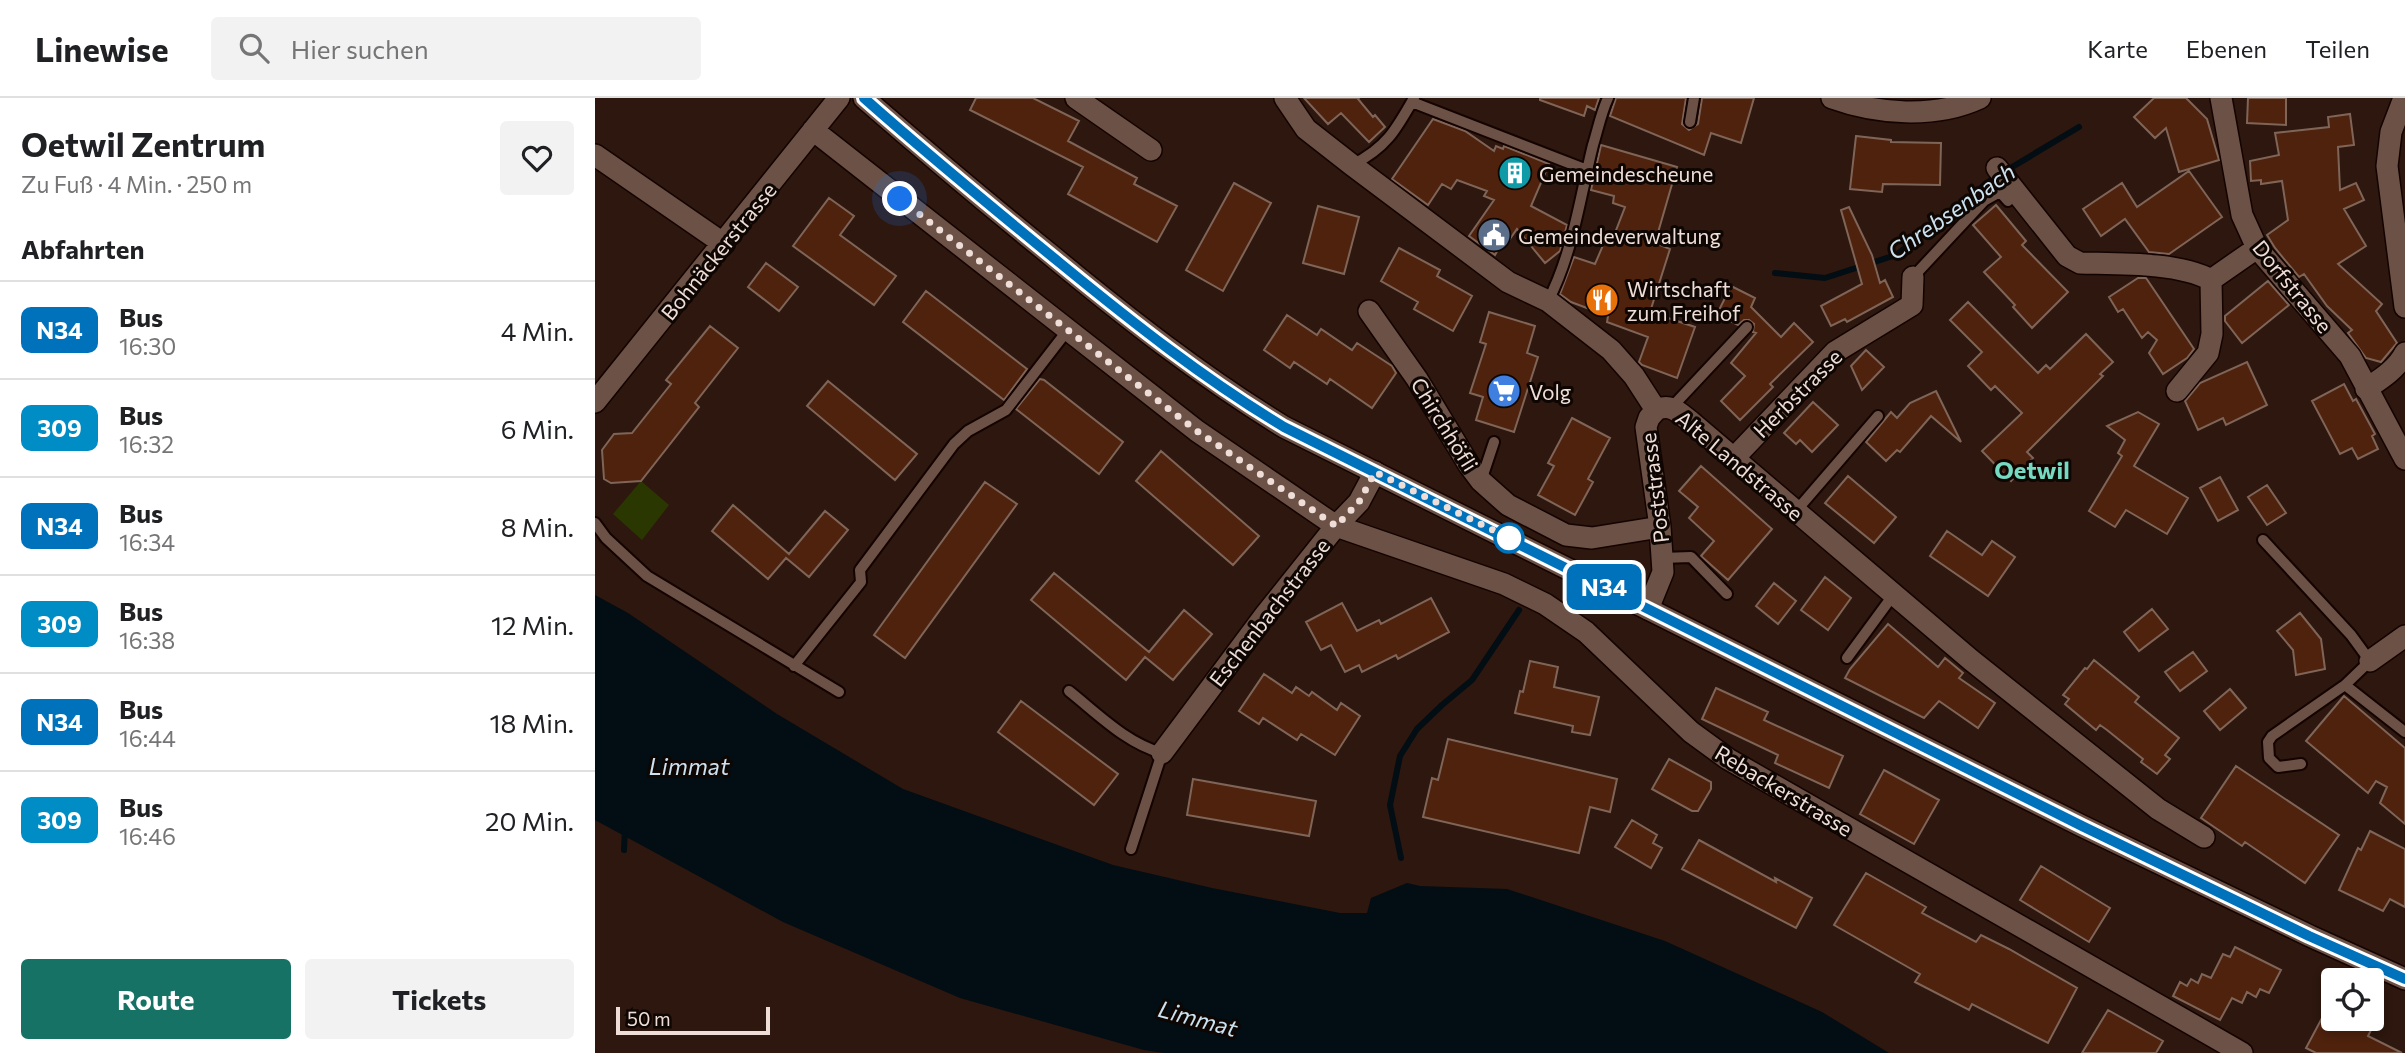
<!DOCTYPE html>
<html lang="de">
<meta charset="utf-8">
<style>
:root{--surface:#fff;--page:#f2f2f2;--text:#202124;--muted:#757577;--line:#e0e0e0;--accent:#167265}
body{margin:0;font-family:Commissioner,sans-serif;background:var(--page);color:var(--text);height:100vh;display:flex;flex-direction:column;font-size:26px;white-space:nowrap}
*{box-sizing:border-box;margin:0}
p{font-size:23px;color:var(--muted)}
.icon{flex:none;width:38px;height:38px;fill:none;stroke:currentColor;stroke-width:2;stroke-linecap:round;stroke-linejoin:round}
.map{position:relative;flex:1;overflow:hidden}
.side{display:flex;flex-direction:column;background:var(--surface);width:595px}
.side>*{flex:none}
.badge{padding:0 14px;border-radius:10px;font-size:24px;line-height:46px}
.fabs{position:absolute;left:1726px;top:870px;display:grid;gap:14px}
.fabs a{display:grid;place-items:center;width:63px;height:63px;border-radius:7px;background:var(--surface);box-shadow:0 4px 10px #0003;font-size:35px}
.scale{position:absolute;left:21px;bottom:18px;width:154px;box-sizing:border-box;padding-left:7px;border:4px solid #eeded7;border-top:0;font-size:19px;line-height:24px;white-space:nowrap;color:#eeded7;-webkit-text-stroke:5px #0e0603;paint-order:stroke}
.you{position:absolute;width:35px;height:35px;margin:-18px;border:5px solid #fff;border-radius:50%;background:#1a73e8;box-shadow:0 0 0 10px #1a73e833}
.map>.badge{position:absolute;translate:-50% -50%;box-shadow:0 0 0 4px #fff}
h2{padding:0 21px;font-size:26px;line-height:63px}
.round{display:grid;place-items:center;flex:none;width:74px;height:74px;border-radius:7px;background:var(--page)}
.overview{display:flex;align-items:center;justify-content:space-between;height:119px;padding:0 21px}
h1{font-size:33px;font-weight:700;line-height:52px}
.primary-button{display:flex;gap:14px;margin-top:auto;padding:14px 21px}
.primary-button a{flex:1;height:80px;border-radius:7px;background:var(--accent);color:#fff;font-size:28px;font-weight:700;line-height:80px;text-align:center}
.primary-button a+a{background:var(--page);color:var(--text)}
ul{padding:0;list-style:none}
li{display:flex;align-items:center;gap:21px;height:98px;padding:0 21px;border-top:2px solid var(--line)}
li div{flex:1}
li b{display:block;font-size:26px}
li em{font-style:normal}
li .badge{min-width:77px;font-weight:700;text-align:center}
header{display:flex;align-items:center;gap:42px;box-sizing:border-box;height:98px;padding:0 35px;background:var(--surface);border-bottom:2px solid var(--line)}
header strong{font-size:33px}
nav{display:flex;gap:38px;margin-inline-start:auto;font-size:24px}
.search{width:490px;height:63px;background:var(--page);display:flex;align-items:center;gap:18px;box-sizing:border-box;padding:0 24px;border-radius:7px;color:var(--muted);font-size:26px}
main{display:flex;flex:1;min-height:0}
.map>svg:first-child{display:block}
.green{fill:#2b3701}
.water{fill:#030d14}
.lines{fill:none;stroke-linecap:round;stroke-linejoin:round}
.stream{stroke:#030d14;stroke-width:6}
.building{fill:#4e220d;stroke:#7f6458;stroke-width:2}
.lane-casing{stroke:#140300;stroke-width:14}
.street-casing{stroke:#140300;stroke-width:24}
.secondary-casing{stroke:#140300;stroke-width:24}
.lane{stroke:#6c5246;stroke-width:10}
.street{stroke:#6c5246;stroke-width:21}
.secondary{stroke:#6c5246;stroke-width:21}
.line-casing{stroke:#fff;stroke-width:16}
.line{stroke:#0072bc;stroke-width:10}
.walk{stroke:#eeded7;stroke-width:7;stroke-dasharray:0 12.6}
.stop-dot{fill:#fff;stroke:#0072bc;stroke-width:3.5}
.labels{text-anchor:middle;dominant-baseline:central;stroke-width:6;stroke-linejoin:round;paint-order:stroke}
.poi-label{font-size:21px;fill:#eeded7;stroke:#0e0603;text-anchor:start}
.street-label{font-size:21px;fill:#eeded7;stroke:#0e0603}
.water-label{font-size:23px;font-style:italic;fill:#cce2f0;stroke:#0e0603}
.quarter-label{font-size:24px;font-weight:bold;fill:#76d9c2;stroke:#0e0603}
</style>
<header>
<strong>Linewise</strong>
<div class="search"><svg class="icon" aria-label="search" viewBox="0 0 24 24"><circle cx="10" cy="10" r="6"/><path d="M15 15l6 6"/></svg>Hier suchen</div>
<nav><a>Karte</a><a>Ebenen</a><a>Teilen</a></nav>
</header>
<main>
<section class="side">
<div class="overview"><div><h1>Oetwil Zentrum</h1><p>Zu Fuß · 4 Min. · 250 m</p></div><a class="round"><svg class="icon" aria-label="heart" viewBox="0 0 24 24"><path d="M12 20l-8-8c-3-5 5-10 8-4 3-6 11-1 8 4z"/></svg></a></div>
<h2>Abfahrten</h2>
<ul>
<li><span class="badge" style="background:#0072bc;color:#fff">N34</span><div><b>Bus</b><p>16:30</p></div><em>4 Min.</em></li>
<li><span class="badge" style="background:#008dc5;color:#fff">309</span><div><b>Bus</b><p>16:32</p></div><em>6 Min.</em></li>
<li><span class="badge" style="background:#0072bc;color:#fff">N34</span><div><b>Bus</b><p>16:34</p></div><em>8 Min.</em></li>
<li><span class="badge" style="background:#008dc5;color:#fff">309</span><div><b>Bus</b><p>16:38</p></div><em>12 Min.</em></li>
<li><span class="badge" style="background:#0072bc;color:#fff">N34</span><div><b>Bus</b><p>16:44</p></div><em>18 Min.</em></li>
<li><span class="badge" style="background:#008dc5;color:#fff">309</span><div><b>Bus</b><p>16:46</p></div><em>20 Min.</em></li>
</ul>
<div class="primary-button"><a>Route</a><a>Tickets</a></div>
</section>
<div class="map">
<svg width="1810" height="955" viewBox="0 0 1810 955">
<rect width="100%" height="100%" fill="#2d170e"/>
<path class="green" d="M 46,383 L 74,407 L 47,442 L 18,416 Z"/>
<path class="water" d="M 0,497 L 33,515 L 182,616 L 308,691 L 518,767 L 617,790 L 745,815 L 772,815 L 776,800 L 812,785 L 825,788 L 912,791 L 1070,843 L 1227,914 L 1294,955 L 569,955 L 549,952 L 365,900 L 188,824 L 0,722 Z"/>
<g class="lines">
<path class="stream" d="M 1180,175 L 1230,180 L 1301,157 L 1397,81 L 1484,29
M 29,752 L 30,730
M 806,760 L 795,707 L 805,658 L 822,631 L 847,607 L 877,582 L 924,512"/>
</g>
<path class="building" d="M 381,0 L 438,0 L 484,23 L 473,43 L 542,80 L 539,86 L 582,108 L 562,144 L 473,96 L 488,69 L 375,12 Z
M 709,0 L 764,0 L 763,1 L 778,19 L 780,17 L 790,29 L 774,44 L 746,15 L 733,26 Z
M 945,0 L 1004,0 L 1000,12 L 992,8 L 989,18 L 945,2 Z
M 1021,0 L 1091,0 L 1087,26 L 1094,32 L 1103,26 L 1107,0 L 1159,0 L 1146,45 L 1116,35 L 1109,57 L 1015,18 Z
M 1559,0 L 1591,0 L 1612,21 L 1624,62 L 1584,74 L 1571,30 L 1560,40 L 1539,19 Z
M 1653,0 L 1691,0 L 1691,27 L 1652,25 Z
M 1755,16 L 1759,47 L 1743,49 L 1745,92 L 1761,85 L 1769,102 L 1749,111 L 1771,148 L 1743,166 L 1787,206 L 1781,213 L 1802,245 L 1786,264 L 1771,260 L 1753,235 L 1757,232 L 1732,208 L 1709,176 L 1704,179 L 1680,150 L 1672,137 L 1693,122 L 1687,83 L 1666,86 L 1666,82 L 1656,83 L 1655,63 L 1684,57 L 1680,35 L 1734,29 L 1733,19 Z
M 838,21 L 870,33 L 899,53 L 901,48 L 908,51 L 909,48 L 954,66 L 936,108 L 972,127 L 965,153 L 950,165 L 922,131 L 910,148 L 906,146 L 900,157 L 874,138 L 899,102 L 889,98 L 892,93 L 862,82 L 856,91 L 847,86 L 833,107 L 797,81 Z
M 1261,38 L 1296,42 L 1296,44 L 1346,45 L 1345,87 L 1288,86 L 1287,94 L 1255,91 Z
M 1006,47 L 1082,69 L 1060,145 L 1075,151 L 1055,214 L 1100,229 L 1082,280 L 1047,267 L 1044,264 L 1053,239 L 1012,224 L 1013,218 L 976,204 L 965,196 L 979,159 L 1000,166 L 1012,138 L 1018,140 L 1030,109 L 1018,105 L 1019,98 L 996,92 Z
M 1594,73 L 1627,119 L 1574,156 L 1554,154 L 1530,121 L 1506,138 L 1488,111 L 1527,85 L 1542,109 Z
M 639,85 L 676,105 L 628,193 L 591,172 Z
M 234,100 L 259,118 L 245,137 L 301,178 L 279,207 L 198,148 Z
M 1401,107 L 1431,143 L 1427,147 L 1473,194 L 1437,230 L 1418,209 L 1420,207 L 1389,174 L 1406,159 L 1378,127 Z
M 723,108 L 764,119 L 749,176 L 708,165 Z
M 1254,109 L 1277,157 L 1285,185 L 1290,182 L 1298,199 L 1252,224 L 1250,221 L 1236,228 L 1226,208 L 1267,186 L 1246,112 Z
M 804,150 L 845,172 L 842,178 L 877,198 L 858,233 L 819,211 L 823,204 L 786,183 Z
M 171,165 L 203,189 L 184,213 L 153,189 Z
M 1543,180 L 1551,180 L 1599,251 L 1592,260 L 1568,276 L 1554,255 L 1562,242 L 1553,234 L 1547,240 L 1528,211 L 1523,214 L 1514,199 Z
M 1673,183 L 1694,207 L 1647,245 L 1630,223 L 1630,218 Z
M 1136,188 L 1160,200 L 1156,209 L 1186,239 L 1199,225 L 1218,244 L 1175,286 L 1178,289 L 1145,322 L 1126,303 L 1150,278 L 1136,265 L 1161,235 L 1158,234 L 1159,226 L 1154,222 L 1149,222 L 1143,227 L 1122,216 Z
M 331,193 L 432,271 L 409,302 L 308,224 Z
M 1373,204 L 1443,275 L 1451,267 L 1455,271 L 1491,236 L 1518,264 L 1505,276 L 1508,278 L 1432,354 L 1438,360 L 1416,383 L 1387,353 L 1427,315 L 1400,288 L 1396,292 L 1373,268 L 1387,254 L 1355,222 Z
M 894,214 L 940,228 L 932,255 L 943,259 L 919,334 L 881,322 L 888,299 L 875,295 L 891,246 L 885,244 Z
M 692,217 L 722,237 L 726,231 L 757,252 L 762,245 L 797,268 L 801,275 L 777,310 L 735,281 L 732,286 L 699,264 L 695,270 L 669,252 Z
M 115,228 L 143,250 L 100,305 L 104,309 L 46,383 L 16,385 L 9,381 L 7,352 L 19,336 L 37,335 L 76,286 L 71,282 Z
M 1271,252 L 1289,269 L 1267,292 L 1256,268 Z
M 1652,264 L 1672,307 L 1631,327 L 1628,320 L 1603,332 L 1590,303 L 1605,285 Z
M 445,281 L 449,282 L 528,344 L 504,376 L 421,311 Z
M 233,283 L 322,356 L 300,382 L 212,308 Z
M 1749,286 L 1758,303 L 1761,301 L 1780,336 L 1777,338 L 1783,351 L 1763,361 L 1757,350 L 1745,356 L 1717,303 Z
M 1341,293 L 1366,344 L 1336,318 L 1305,354 L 1302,352 L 1291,363 L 1271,344 L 1296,314 L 1302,320 L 1315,305 Z
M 1218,304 L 1243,327 L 1217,354 L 1205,342 L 1201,346 L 1189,335 Z
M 1543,314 L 1564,326 L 1539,368 L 1593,400 L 1572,436 L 1531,412 L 1520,429 L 1494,413 L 1527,358 L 1523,355 L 1530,342 L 1512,328 Z
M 977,320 L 1015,340 L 993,381 L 998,384 L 980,417 L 943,397 L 959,368 L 953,365 Z
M 566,353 L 664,438 L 638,467 L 541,383 Z
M 1106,368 L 1177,431 L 1133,482 L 1106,458 L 1119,443 L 1094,420 L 1103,409 L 1084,393 Z
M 1253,378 L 1301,419 L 1279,445 L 1230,405 Z
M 1625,379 L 1643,412 L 1623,423 L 1605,390 Z
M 390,384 L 422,406 L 310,560 L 279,537 Z
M 1672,387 L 1691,415 L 1672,427 L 1653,399 Z
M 138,407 L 194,456 L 230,413 L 253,432 L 214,479 L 191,460 L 173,481 L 117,433 Z
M 1352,433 L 1387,457 L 1397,443 L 1420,459 L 1393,498 L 1335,458 Z
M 459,475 L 554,554 L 589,512 L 617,536 L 578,582 L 550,559 L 531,582 L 436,502 Z
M 1230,479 L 1256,500 L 1233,532 L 1206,512 Z
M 1179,485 L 1201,503 L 1183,526 L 1161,508 Z
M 836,500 L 854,534 L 803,561 L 801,557 L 767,574 L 764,567 L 750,574 L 736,547 L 726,552 L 711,524 L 747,505 L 762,533 L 784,522 L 786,526 Z
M 1557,511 L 1573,531 L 1544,553 L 1529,534 Z
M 1705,515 L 1726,541 L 1730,571 L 1701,577 L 1698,552 L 1682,533 Z
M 1293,526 L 1343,569 L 1350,560 L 1368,575 L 1364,580 L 1400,605 L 1383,630 L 1344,603 L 1329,620 L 1250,580 L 1255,571 Z
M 1598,554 L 1612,573 L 1585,593 L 1570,574 Z
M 1499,562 L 1544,599 L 1540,604 L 1584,640 L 1570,657 L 1575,661 L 1562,676 L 1546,664 L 1548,661 L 1512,632 L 1505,627 L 1501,632 L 1470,606 L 1474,601 L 1468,597 L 1490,570 L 1492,571 Z
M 935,563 L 963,569 L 959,589 L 1004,599 L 995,637 L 977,634 L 978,628 L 920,615 L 925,593 L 928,594 Z
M 669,576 L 697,595 L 701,589 L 714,598 L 717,594 L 742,612 L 746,605 L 765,618 L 740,657 L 706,636 L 702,642 L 668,620 L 664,626 L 644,613 Z
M 1121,590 L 1173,614 L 1169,622 L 1248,658 L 1234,690 L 1180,665 L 1183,657 L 1107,621 Z
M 1635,591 L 1651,610 L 1625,632 L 1609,613 Z
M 1749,598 L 1810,650 L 1810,726 L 1785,705 L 1792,689 L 1781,683 L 1773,695 L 1711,643 Z
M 426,603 L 523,676 L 499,707 L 403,634 Z
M 853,641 L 1022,681 L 1015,714 L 995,709 L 984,755 L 828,719 L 837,680 L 843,682 Z
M 1074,661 L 1116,684 L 1116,691 L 1103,713 L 1097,713 L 1057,691 Z
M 1641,668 L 1744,737 L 1710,785 L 1650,744 L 1647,748 L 1606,720 Z
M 1289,672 L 1344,702 L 1319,746 L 1265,716 Z
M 598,681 L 721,703 L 714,738 L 592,717 Z
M 1037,722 L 1062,737 L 1058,745 L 1067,750 L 1056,770 L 1020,749 Z
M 1775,733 L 1810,751 L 1810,809 L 1795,801 L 1788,813 L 1744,792 L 1763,750 L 1766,752 Z
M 1104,742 L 1181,784 L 1180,780 L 1217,800 L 1201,830 L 1087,771 Z
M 1446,768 L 1515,810 L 1494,844 L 1425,802 Z
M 1271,775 L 1331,809 L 1327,815 L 1381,844 L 1386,837 L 1414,851 L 1482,890 L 1453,945 L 1377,906 L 1374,912 L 1320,884 L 1325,876 L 1239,827 Z
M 1640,849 L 1686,872 L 1674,895 L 1665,891 L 1661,899 L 1652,894 L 1647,905 L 1637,900 L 1625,922 L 1578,898 L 1585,884 L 1592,888 L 1596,881 L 1603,885 L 1607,876 L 1616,880 L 1628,856 L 1635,859 Z
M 1513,912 L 1568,943 L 1561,955 L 1487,955 Z
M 1727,920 L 1782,920 L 1773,938 L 1807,955 L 1721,955 L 1711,950 Z"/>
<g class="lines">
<defs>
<path id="lane" d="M 817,4 L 992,72
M 1095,24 L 1099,0
M 757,67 C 791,50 801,32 819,0
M 1318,179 L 1389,103 L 1405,94 L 1413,103
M 953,203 C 978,155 985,99 998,47 C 1003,31 1006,15 1013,0
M 1077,309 L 1152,229
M 886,383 L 899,344
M 1201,413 L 1283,318
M 0,425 L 11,440 L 52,478 L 244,594
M 1668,442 L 1756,537 L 1775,563 L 1750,587 L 1677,638 L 1673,644 L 1674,660 L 1683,669 L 1706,666
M 1067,460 L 1096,459 L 1132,496
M 1252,560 L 1299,496
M 199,568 L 266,484 L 265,472 L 359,346 L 373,333 L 411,312 L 472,233
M 1750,587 L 1810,634
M 474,593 C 503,616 531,645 567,655 L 536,751"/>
<path id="street" d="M 481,0 L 556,52
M 690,0 L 711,31 L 757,67 L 913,184 L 953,203 L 1016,252 L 1039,278 L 1061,312
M 1237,0 C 1281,16 1340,21 1385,0
M 1626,0 L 1647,117 L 1662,150 L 1755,258 L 1810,361
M 1809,0 L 1796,34 L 1792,68 L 1810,209
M 218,32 L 602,333 L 741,428 L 909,486 L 950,506 L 991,534 L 1096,634 L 1133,661 L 1647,955
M 0,57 L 129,146
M 1402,70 L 1472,158 L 1485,165 C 1523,166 1583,164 1616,182
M 774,213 L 822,281 L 874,367 L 886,383 L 913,407 L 971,437 L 997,440 L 1065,429
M 1771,291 C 1786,281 1802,271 1810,255
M 1582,293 L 1613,255 L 1617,236 L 1616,182 L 1662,150
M 0,304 L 244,0
M 1061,312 C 1076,305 1083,314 1095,323 L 1376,562 L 1563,711 L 1609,739
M 1139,360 L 1240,254 L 1317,207 L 1318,179
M 1053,511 L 1068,474 L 1065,429 L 1051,329 L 1054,320 L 1061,312
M 1775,563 L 1810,538
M 567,655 L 670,517 L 741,428 L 764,404 L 780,374"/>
<path id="secondary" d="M 269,0 C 331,54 394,107 457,158 C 532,220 606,278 689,329 L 1487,728 L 1715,838 L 1810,881"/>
</defs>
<use href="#lane" class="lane-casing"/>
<use href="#street" class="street-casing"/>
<use href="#secondary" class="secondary-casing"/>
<use href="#lane" class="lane"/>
<use href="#street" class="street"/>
<use href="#secondary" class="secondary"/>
</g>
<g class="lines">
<defs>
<path id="line" d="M 269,0 C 333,57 399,111 465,165 C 537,224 609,281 689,329 L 1487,728 L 1714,838 L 1810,881"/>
</defs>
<use href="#line" class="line-casing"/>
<use href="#line" class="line"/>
<path class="walk" d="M 305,101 L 602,333 L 741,428 L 764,404 L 780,374 L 916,441 L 914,440"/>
</g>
<defs>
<symbol id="building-disc" viewBox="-11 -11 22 22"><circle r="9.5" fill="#0f9aa8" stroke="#0e0603"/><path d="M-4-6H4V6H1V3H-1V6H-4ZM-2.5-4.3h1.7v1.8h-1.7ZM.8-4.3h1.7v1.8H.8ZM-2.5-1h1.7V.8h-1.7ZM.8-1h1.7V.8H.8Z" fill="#fff"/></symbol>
<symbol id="civic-disc" viewBox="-11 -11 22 22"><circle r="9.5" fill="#5c6f8a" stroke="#0e0603"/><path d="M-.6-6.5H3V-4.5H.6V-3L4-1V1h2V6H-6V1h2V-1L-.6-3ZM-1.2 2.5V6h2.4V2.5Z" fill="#fff"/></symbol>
<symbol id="restaurant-disc" viewBox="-11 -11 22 22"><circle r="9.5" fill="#e8710a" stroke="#0e0603"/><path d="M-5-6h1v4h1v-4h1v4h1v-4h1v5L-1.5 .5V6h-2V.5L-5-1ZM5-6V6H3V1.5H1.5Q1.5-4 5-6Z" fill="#fff"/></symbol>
<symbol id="supermarket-disc" viewBox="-11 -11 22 22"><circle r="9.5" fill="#3f7fe0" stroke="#0e0603"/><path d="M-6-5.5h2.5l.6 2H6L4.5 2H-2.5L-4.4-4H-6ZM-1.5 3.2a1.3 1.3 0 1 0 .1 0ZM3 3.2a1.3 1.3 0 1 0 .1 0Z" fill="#fff"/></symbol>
</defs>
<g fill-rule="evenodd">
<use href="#building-disc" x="901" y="56" width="38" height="38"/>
<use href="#civic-disc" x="880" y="118" width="38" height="38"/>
<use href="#restaurant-disc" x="988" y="183" width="38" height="38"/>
<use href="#supermarket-disc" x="890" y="274" width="38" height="38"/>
</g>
<circle class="stop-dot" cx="914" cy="440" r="14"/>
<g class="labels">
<g class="poi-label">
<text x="944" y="75">Gemeindescheune</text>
<text x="923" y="137">Gemeindeverwaltung</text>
<text x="1032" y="190">Wirtschaft<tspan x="1032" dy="24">zum Freihof</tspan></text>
<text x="934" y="293">Volg</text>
</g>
<g class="street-label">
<text transform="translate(123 153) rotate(-51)">Bohnäckerstrasse</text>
<text transform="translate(1698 188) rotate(51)">Dorfstrasse</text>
<text transform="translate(1202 295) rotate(-45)">Herbstrasse</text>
<text transform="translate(850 326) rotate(58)">Chirchhöfli</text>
<text transform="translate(1145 367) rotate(40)">Alte Landstrasse</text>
<text transform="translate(1059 390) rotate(-97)">Poststrasse</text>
<text transform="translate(674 514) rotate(-52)">Eschenbachstrasse</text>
<text transform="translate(1189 692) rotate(31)">Rebackerstrasse</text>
</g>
<g class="water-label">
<text transform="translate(1356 113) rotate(-35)">Chrebsenbach</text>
<text x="94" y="668">Limmat</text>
<text transform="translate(603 920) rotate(15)">Limmat</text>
</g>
<g class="quarter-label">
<text x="1437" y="371">Oetwil</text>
</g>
</g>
</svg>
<div class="fabs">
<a><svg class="icon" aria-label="locate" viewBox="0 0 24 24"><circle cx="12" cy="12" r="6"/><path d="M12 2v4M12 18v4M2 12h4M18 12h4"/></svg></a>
</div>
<div class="scale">50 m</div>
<div class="you" style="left:305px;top:101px"></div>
<b class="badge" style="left:1009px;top:489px;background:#0072bc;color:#fff">N34</b>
</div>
</main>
